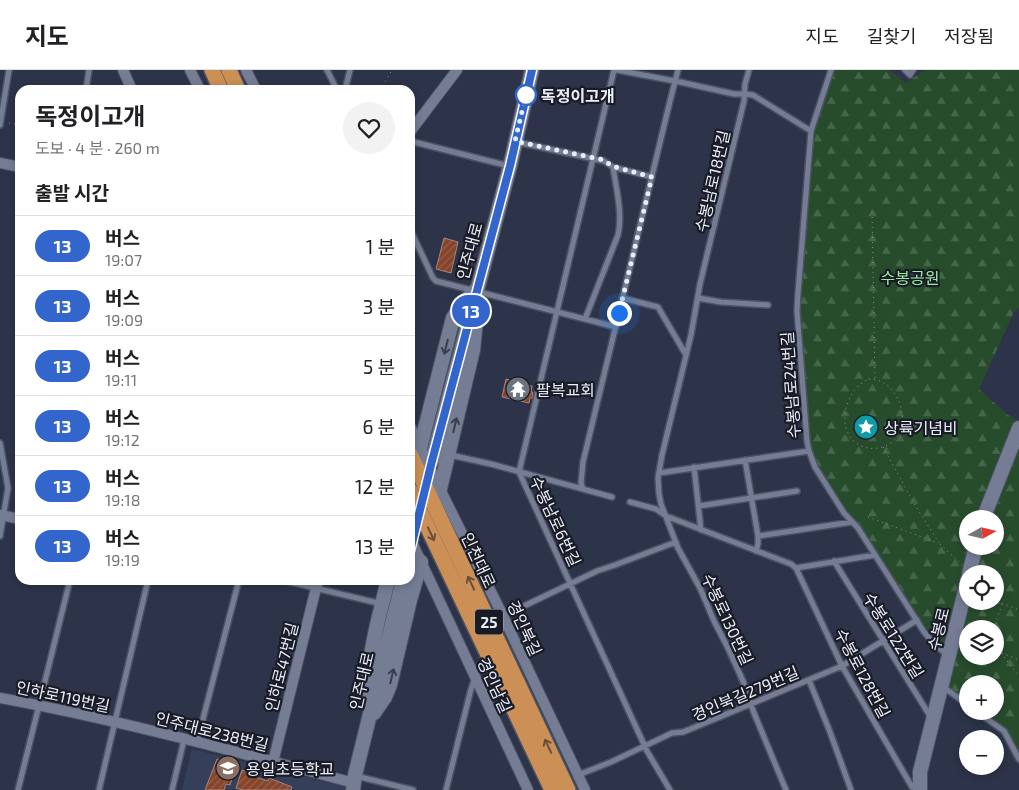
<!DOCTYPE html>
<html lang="ko">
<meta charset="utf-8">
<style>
:root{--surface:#fff;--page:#f2f2f2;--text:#202124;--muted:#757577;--line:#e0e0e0}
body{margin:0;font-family:"Exo 2","Noto Sans KR",sans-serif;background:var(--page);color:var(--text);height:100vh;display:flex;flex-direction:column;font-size:19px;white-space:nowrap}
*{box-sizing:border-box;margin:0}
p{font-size:16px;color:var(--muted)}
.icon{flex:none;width:28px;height:28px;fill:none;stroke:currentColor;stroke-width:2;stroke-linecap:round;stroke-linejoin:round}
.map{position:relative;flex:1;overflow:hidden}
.side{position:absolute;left:15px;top:15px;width:400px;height:500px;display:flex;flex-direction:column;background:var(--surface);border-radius:15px;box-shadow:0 2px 8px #0003}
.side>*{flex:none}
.badge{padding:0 10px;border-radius:16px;font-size:18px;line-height:32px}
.needle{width:32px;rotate:82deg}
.tools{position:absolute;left:959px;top:440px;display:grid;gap:10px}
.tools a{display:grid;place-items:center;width:45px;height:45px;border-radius:50%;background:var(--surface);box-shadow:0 2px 8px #0003;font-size:25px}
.you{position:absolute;width:25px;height:25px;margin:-12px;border:4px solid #fff;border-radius:50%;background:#1a73e8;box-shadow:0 0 0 8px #1a73e833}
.map>.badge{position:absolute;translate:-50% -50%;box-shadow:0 0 0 2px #fff}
h2{padding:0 20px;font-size:19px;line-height:45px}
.round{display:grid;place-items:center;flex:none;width:52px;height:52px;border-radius:26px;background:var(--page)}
.summary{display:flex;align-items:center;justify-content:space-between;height:85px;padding:0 20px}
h1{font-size:24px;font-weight:700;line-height:38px}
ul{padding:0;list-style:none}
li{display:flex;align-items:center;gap:15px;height:60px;padding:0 20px;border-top:1px solid var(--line)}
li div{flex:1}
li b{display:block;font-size:19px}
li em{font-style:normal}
li .badge{min-width:55px;font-weight:700;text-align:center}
header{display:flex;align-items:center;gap:30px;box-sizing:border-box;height:70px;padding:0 25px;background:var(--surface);border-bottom:1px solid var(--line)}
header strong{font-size:24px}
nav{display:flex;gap:28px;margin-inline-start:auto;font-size:18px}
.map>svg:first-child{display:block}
.built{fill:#363f59}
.forest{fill:url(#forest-firs);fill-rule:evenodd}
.building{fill:url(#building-hatch);stroke:#a2867c}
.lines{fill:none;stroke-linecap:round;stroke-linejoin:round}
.secondary-tunnel{stroke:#495064;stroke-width:14;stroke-dasharray:14 7;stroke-linecap:butt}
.lane-casing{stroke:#4c5263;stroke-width:8}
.street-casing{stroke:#4c5263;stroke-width:12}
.secondary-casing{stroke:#4c5263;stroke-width:16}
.highway-casing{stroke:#4c5263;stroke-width:18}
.path{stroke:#898fa0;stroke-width:1;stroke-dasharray:1 4;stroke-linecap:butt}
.lane{stroke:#757d95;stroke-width:5}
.street{stroke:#757d95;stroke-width:10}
.secondary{stroke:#757d95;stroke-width:14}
.highway{stroke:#cc8f55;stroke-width:15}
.path-bridge{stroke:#898fa0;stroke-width:1;stroke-dasharray:1 4;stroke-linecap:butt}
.oneway{stroke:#393e4c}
.oneway2{stroke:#6a503b}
.line-casing{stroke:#fff;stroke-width:11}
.line{stroke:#36c;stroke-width:8}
.walk{stroke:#e8edfb;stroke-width:5;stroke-dasharray:0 9}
.stop-dot{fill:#fff;stroke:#36c;stroke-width:2.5}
.labels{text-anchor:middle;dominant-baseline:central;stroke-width:4.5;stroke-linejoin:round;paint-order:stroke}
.shield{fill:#191c25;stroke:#aaaebb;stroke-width:1}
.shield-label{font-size:15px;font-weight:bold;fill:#e8edfb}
.stop-label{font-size:16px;font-weight:bold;fill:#e8edfb;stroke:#191c25;text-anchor:start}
.street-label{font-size:16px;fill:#e8edfb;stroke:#191c25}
.park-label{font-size:16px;fill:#99eba1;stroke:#191c25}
.poi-label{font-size:16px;fill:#e8edfb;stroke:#191c25;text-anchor:start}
</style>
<header>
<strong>지도</strong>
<nav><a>지도</a><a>길찾기</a><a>저장됨</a></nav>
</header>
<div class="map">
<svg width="1019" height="720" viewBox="0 0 1019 720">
<defs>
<pattern id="forest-firs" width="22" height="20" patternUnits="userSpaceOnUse" patternTransform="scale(1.25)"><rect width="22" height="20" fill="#274c2c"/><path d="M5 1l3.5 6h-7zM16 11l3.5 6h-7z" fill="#46664c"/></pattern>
<pattern id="building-hatch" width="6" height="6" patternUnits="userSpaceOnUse" patternTransform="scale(1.25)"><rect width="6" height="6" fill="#86442a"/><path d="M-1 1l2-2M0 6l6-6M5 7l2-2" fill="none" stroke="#975f4a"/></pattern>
</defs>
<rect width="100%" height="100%" fill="#2d3449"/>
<path class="built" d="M 192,679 L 345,717 L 344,720 L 182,720 Z"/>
<path class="forest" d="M 834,0 L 889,0 L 906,13 L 925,0 L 1019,0 L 1019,237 L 1013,244 L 979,319 L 1008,345 L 1019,351 L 1019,693 L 1013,689 L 1002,655 L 983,641 L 995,641 L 995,614 L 968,614 L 967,630 L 948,617 L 953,591 L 924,559 L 809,381 L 798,241 L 812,61 ZM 968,449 L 995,449 L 995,476 L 968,476 ZM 968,504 L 995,504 L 995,531 L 968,531 ZM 968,559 L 995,559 L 995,586 L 968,586 Z"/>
<path class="building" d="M 444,168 L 458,172 L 451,203 L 436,199 Z
M 506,309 L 532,316 L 531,322 L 533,322 L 532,328 L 530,328 L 529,333 L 502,327 Z
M 217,689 L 231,693 L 230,697 L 232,698 L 232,700 L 235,701 L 230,715 L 226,714 L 224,720 L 205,720 Z
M 242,700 L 253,704 L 252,706 L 268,711 L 269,708 L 292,717 L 291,720 L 243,720 L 236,718 Z"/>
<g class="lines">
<path class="secondary-tunnel" d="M 410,481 L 421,435"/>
<defs>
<path id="lane" d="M 327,0 L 337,20
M 614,0 L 519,402 L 647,681 L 670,720
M 617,0 L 680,12 L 734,24 L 745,24 L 753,25 L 811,61
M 749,0 L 745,14 L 744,31 L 700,214 L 691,265 L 662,385 L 658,408 L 659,424 L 661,434 L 678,478 L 700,518 L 714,551 L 728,578 L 743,611 L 754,643 L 786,720
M 831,0 L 811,61 L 798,223 L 797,241 L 807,371 L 809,381 L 815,397 L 844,443 L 858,458 L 924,562 L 937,577 L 947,584
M 905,0 L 910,5 L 913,0
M 86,20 L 89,0
M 345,20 L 350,0
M 0,55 L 9,0
M 410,71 L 509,96
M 517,72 L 604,91 L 613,97 L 652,107
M 410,159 L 433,208 L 436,211 L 616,257
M 622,228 L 658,237 L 686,285
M 698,228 L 721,232 L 768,235
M 585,249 L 618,165 C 623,145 616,117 613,97
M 0,373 L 8,418 L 0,466
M 450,385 L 491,394 L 612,427
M 745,390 L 758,466 L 758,474 L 756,481
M 694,397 L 701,460
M 659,403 L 809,381
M 583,419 L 581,413 L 583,392 L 670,31 L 678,0
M 630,432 L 656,439 L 666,446 L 791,494 L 796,498 L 875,485
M 699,436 L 797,421
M 758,466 L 852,452
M 834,491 L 930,646
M 796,498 L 842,596 L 912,717
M 282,510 L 382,534
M 503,546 L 597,501 L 615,495 L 676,472
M 809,610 L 830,662 L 851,720
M 942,616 L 968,635
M 976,641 L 1004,661 L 1019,689
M 197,672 L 239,510
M 578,705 L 611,692 L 672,663 L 683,662 L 693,658 L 842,596 L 917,550
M 356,706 L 413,720
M 18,720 L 70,510
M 99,720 L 148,510
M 172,720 L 184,670
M 446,720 L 471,619 L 475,608"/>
<path id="street" d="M 123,0 L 132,20
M 190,0 L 200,20
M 246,0 L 256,20
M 410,62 L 457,0
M 0,93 L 20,97
M 410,356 L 440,419 L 503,546 L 585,720
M 0,445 L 20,449
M 410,468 L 528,720
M 0,628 C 119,650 237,682 354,713
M 273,692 L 318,510"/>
<path id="secondary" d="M 420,378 L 453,248 L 463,233 L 476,220
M 432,391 L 510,96 L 532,0
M 440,419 L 473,280 L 476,251
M 983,449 L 1019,358
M 969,504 L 976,476
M 369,636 C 365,594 378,551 388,510
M 374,643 L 385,627 L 390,615 L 410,530 L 421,492
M 353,720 L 355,705 L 403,510
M 920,720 L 920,702 L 968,509"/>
<path id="highway" d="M 212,0 L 221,20
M 229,0 L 238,20
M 410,384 L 568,720
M 410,420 L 552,720"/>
</defs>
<use href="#lane" class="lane-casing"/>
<use href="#street" class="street-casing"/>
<use href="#secondary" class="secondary-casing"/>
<use href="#highway" class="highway-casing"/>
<path class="path" d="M 380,20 L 392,0
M 9,53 L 20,55
M 872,142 L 875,308
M 869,309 C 904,308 918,372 878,378 C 870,379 863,378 856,373 C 835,357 846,318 869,309 Z
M 883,377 L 916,437 L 940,474
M 868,447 L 938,473
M 995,526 L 1002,533 L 1019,540
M 994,559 L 1002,534
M 995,564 L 1001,583 L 1019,606
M 1002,583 L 1019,590"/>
<use href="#lane" class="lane"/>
<use href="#street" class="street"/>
<use href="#secondary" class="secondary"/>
<use href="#highway" class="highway"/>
<path class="path-bridge" d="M 940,474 L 972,504"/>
</g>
<defs><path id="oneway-shaft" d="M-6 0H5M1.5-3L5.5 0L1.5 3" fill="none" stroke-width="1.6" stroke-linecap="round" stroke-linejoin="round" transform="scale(1.25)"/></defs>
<g class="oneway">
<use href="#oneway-shaft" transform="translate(446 277) rotate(104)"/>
<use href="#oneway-shaft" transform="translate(455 355) rotate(-77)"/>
<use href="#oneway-shaft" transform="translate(392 606) rotate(-77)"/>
</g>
<g class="oneway2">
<use href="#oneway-shaft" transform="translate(431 464) rotate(65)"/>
<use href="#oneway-shaft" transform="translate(471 513) rotate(-115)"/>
<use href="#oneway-shaft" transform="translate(548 676) rotate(-115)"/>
</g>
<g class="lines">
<defs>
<path id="line" d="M 410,481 L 432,391 L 510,96 L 532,0"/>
</defs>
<use href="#line" class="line-casing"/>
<use href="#line" class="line"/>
<path class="walk" d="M 526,25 L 515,71 L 604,90 L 612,96 L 652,107 L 619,243"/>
</g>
<defs>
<symbol id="temple-disc" viewBox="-11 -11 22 22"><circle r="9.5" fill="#6b7280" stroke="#191c25"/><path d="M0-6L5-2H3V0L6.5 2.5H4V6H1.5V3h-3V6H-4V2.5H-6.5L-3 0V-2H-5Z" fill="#fff"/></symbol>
<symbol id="sight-disc" viewBox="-11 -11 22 22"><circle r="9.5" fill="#0f9aa8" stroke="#191c25"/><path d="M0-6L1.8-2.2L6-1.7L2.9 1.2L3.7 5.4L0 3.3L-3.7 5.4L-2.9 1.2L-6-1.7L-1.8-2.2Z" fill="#fff"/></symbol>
<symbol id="school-disc" viewBox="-11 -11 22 22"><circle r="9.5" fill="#8d6e63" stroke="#191c25"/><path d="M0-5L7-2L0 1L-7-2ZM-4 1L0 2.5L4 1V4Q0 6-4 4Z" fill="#fff"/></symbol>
</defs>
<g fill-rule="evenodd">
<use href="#temple-disc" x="504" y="305" width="28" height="28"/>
<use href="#sight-disc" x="852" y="343" width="28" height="28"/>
<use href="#school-disc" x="214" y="684" width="28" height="28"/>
</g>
<circle class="stop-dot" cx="526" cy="25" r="10"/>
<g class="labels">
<rect class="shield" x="475" y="539.5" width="28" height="25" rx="4"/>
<g class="shield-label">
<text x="489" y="552">25</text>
</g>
<g class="stop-label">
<text x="541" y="25">독정이고개</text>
</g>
<g class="street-label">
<text transform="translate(712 111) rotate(-77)">수봉남로18번길</text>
<text transform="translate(469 181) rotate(-75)">인주대로</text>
<text transform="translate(790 315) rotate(-94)">수봉남로24번길</text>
<text transform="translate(556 451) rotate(65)">수봉남로6번길</text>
<text transform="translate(479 490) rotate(65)">인천대로</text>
<text transform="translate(728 549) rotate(65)">수봉로130번길</text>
<text transform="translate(525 558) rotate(65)">경인북길</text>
<text transform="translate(938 559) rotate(-76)">수봉로</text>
<text transform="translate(894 565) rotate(58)">수봉로122번길</text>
<text transform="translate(281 597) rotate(-76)">인하로47번길</text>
<text transform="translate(863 603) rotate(62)">수봉로128번길</text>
<text transform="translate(361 611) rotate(-77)">인주대로</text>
<text transform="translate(495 615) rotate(65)">경인남길</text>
<text transform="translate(745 623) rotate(-23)">경인북길279번길</text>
<text transform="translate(63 626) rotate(12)">인하로119번길</text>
<text transform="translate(212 661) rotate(14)">인주대로238번길</text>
</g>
<g class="park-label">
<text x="910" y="207">수봉공원</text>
</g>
<g class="poi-label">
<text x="536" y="319">팔복교회</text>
<text x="884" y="357">상륙기념비</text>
<text x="246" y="698">용일초등학교</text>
</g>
</g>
</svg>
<div class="tools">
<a><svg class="needle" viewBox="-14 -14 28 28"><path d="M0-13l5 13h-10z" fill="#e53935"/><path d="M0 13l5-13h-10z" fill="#757577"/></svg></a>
<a><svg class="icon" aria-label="locate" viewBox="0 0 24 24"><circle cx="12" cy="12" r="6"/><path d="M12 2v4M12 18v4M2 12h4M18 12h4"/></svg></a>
<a><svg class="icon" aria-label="layers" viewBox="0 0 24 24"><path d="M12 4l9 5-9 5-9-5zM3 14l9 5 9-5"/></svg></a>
<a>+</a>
<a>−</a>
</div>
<div class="you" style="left:619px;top:243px"></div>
<b class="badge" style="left:471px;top:241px;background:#36c;color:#fff">13</b>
<section class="side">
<div class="summary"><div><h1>독정이고개</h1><p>도보 · 4 분 · 260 m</p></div><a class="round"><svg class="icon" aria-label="heart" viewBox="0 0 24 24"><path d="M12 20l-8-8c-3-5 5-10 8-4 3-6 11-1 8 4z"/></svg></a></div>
<h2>출발 시간</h2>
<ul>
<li><span class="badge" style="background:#36c;color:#fff">13</span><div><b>버스</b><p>19:07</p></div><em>1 분</em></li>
<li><span class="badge" style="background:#36c;color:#fff">13</span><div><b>버스</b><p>19:09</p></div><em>3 분</em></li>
<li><span class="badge" style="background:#36c;color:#fff">13</span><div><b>버스</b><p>19:11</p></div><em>5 분</em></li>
<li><span class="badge" style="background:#36c;color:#fff">13</span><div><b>버스</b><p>19:12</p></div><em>6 분</em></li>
<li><span class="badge" style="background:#36c;color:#fff">13</span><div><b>버스</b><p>19:18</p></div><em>12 분</em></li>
<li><span class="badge" style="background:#36c;color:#fff">13</span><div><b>버스</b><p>19:19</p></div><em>13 분</em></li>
</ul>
</section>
</div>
